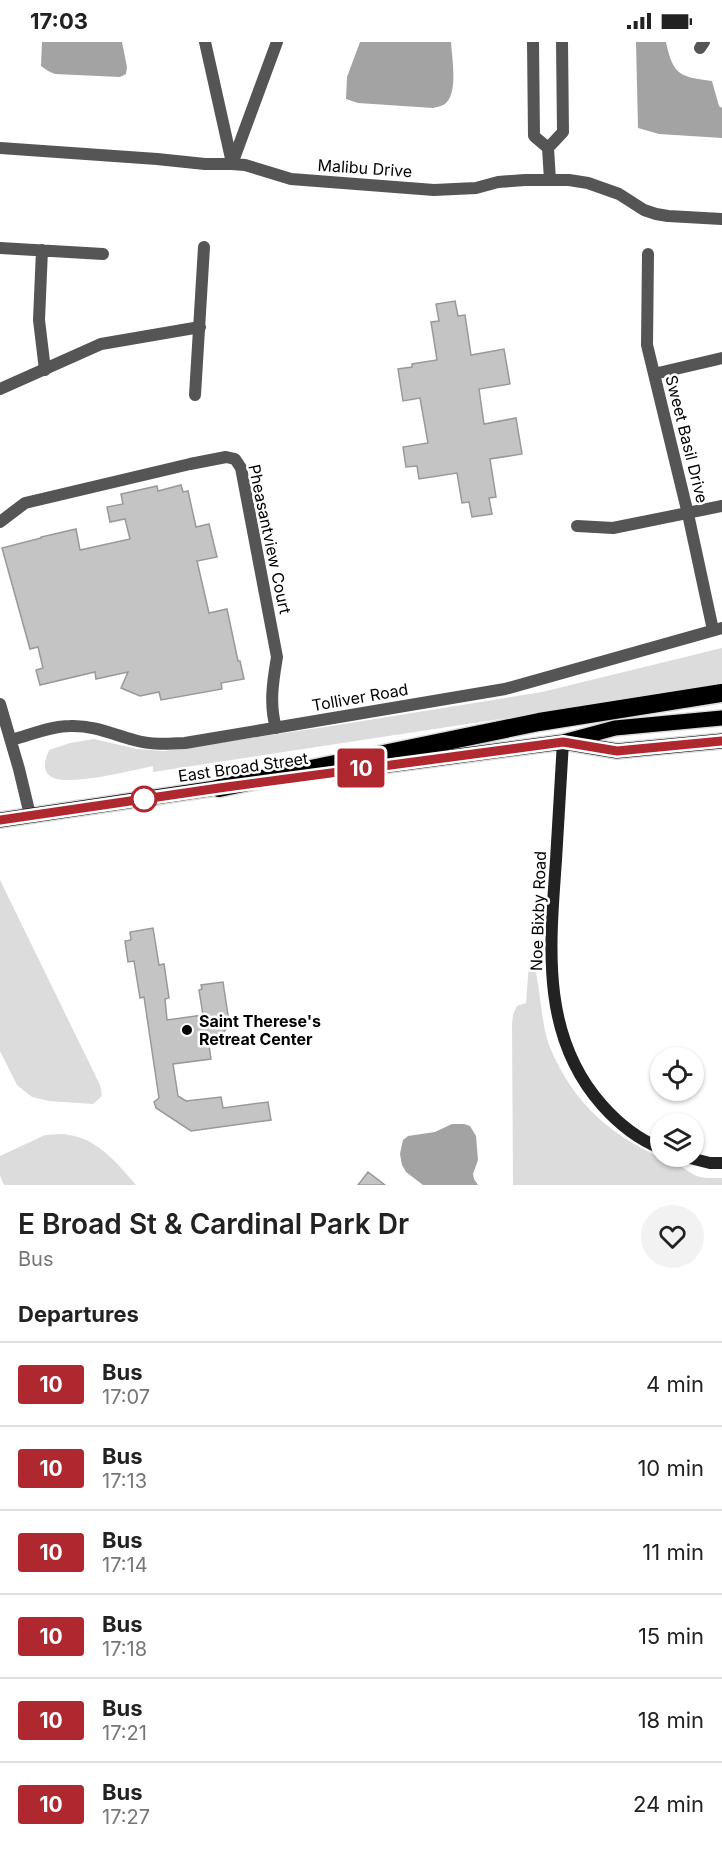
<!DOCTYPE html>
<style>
:root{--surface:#fff;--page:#f2f2f2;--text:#222;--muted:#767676;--line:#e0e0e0}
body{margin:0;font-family:Inter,sans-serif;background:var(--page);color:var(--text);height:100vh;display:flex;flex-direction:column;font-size:22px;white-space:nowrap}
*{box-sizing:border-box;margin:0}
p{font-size:20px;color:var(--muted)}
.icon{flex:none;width:33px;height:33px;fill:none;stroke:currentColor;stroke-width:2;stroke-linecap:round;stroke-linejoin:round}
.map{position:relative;height:1143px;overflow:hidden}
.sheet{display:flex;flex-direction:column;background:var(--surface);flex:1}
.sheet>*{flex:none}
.badge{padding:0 12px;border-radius:4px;font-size:21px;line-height:39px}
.controls{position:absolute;left:650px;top:1005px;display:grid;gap:12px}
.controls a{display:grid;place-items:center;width:54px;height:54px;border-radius:50%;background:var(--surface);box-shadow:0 2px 4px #0004;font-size:30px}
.map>.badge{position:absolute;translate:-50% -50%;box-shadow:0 0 0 3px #fff}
h2{padding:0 18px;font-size:22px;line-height:54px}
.round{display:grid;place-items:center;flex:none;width:63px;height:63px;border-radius:32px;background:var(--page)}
.headline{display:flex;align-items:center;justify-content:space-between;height:102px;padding:0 18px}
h1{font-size:28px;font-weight:600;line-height:45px}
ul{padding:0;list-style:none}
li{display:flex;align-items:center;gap:18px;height:84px;padding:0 18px;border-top:2px solid var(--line)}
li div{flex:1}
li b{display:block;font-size:22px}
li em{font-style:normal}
li .badge{min-width:66px;font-weight:700;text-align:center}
.status{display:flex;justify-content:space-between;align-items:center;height:42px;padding:0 30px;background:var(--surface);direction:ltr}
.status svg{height:16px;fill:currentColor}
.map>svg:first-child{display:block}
.green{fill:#dcdcdc}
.water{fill:#a3a3a3}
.building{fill:#c4c4c4;stroke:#999;stroke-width:1.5}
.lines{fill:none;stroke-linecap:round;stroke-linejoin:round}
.primary-casing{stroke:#dbdbdb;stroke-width:18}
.highway-casing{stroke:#dbdbdb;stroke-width:21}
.street{stroke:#555;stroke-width:12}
.secondary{stroke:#222;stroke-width:12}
.primary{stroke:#000;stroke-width:15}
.highway{stroke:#000;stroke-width:18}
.line-casing{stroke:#fff;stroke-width:14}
.line{stroke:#af272f;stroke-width:9}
.stop-dot{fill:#fff;stroke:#af272f;stroke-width:3}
.poi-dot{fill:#000;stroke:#fff;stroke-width:2}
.labels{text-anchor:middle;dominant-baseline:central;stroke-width:5;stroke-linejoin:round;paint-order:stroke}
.street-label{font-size:16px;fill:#000;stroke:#fff}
.poi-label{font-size:16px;font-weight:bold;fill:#000;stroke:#fff;text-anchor:start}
</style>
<div class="status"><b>17:03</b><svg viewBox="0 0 49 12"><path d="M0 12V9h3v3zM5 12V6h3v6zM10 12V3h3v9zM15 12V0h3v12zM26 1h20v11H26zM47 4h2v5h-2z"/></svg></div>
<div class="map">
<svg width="722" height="1143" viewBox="0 0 722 1143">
<rect width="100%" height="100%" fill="#fff"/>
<path class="green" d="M 722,606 L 722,643 L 153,730 L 153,724 C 133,728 64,746 50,734 C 41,727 46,716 49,708 L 70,701 L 94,697 L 137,707 L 164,709 L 325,685 L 542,650 Z
M 0,838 L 100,1043 L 102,1054 L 93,1062 L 49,1059 L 32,1055 L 17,1043 L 0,1009 Z
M 529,922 L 536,931 C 541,954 541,980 549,1003 C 574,1065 615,1097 675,1122 C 684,1125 688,1130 695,1133 C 702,1137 714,1136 722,1136 L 722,1143 L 513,1143 L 512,982 L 513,973 L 517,964 L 526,961 Z
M 45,1093 C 53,1093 61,1091 69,1093 C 98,1097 118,1122 136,1143 L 4,1143 L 0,1134 L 0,1114 Z"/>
<path class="water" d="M 42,0 L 122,0 L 127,25 L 126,32 L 120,35 L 55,32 L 48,29 L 41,24 Z
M 360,0 L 451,0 C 452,16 458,50 446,61 C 443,64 437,65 433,66 L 358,61 L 346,57 L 347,35 Z
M 636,0 L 666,0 C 673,34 681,35 712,39 L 719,64 L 722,66 L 722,96 L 659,92 L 638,86 Z
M 452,1082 L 464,1082 L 470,1084 L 476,1094 L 478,1118 L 473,1132 L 474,1137 L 478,1143 L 423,1143 L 406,1130 L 402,1123 L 400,1112 L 402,1102 L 403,1098 L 408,1094 L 435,1090 Z"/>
<path class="building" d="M 455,259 L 458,274 L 465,273 L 471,313 L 504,307 L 510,342 L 479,347 L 484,382 L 516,376 L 522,412 L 490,417 L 496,455 L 489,456 L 492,472 L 472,475 L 469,460 L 462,461 L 457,431 L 419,437 L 417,424 L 406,425 L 403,405 L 428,401 L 420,356 L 403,359 L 398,327 L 412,325 L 412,322 L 437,318 L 431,280 L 439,279 L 436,262 Z
M 181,443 L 183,450 L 188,449 L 196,485 L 209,482 L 217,515 L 197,519 L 209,571 L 227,567 L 238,619 L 240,619 L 244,637 L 221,641 L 222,647 L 161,658 L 159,650 L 140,654 L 121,646 L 128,630 L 96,637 L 95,630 L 40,643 L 36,628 L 43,626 L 38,605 L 30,607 L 2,506 L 41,496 L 41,495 L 76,487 L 80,508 L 130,497 L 125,477 L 110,480 L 107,465 L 123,462 L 121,452 L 157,444 L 158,449 Z
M 153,886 L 159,923 L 164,922 L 169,956 L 165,957 L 167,978 L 203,973 L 199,948 L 202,947 L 201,943 L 223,940 L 230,986 L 227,986 L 220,994 L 208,997 L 211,1017 L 173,1022 L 178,1054 L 186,1059 L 221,1055 L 223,1066 L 268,1060 L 271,1078 L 191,1089 L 156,1066 L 154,1060 L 159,1056 L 144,955 L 140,956 L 134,919 L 128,920 L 125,899 L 131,898 L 130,890 Z
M 368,1130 L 385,1143 L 358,1143 Z"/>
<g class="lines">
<defs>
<path id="primary" d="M 569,701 L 617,709 L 722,699
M 336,730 L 563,700 L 615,686 L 722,676
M 0,778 L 229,744"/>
<path id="highway" d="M 219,746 L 539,680 L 722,651"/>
</defs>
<use href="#primary" class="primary-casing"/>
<use href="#highway" class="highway-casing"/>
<path class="street" d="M 205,0 L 232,121
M 533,0 L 534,94 L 548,106
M 700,6 L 704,0
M 0,106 L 157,117 L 205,122 L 232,122 L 245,123 L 291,137 L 434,148 L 476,146 L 498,140 L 525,138 L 569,138 L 588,141 L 619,152 L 644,168 L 656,172 L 668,174 L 722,177
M 232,122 L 277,0
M 550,138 L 548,106 L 563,90 L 562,0
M 0,206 L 103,212
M 42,208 L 39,278 L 45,328
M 648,212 L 647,303 L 688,472 L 713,588
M 654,332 L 722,316
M 0,347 L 101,302 L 200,285
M 195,353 L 204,205
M 0,480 L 25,461 L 190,422 L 226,415 L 235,417 L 241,426 L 277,615 C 273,639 269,662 276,686
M 577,484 L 613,486 L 722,464
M 0,662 L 19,727 L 30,773
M 11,698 C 30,693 50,684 70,684 C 93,683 112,692 134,698 C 151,703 168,702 185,701 L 505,647 L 722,586"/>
<path class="secondary" d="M 563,700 C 561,739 558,779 556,818 C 550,904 540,993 602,1063 C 617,1080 638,1097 660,1106
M 682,1114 L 710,1121 L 722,1121"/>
<use href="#primary" class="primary"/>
<use href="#highway" class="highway"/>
</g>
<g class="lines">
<defs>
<path id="line" d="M 0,778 L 219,746 L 563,700 L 617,709 L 722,699"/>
</defs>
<use href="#line" class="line-casing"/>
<use href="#line" class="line"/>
</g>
<circle class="stop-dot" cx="144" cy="757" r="12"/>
<circle class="poi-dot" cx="187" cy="988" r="6"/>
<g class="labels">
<g class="street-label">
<text transform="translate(365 126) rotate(4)">Malibu Drive</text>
<text transform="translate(687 397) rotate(76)">Sweet Basil Drive</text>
<text transform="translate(270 497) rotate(78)">Pheasantview Court</text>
<text transform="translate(360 655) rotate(-10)">Tolliver Road</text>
<text transform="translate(243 725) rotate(-8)">East Broad Street</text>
<text transform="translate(538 869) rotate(-88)">Noe Bixby Road</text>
</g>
<g class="poi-label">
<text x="199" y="979">Saint Therese's<tspan x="199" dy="18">Retreat Center</tspan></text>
</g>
</g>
</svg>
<div class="controls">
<a><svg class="icon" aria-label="locate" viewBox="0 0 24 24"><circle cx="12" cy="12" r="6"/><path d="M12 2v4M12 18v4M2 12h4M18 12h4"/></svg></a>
<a><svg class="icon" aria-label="layers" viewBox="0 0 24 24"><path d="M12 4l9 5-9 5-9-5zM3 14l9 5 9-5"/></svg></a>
</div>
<b class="badge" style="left:361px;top:726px;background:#af272f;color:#fff">10</b>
</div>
<section class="sheet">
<div class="headline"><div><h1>E Broad St &amp; Cardinal Park Dr</h1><p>Bus</p></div><a class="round"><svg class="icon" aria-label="heart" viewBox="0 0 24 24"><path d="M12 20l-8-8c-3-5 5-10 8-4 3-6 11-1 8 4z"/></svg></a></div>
<h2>Departures</h2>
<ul>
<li><span class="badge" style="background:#af272f;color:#fff">10</span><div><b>Bus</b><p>17:07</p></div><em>4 min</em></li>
<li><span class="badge" style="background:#af272f;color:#fff">10</span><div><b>Bus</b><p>17:13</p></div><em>10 min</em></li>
<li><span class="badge" style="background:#af272f;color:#fff">10</span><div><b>Bus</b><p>17:14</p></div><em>11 min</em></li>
<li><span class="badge" style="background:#af272f;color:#fff">10</span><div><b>Bus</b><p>17:18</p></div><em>15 min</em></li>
<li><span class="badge" style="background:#af272f;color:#fff">10</span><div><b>Bus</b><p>17:21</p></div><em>18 min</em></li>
<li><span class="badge" style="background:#af272f;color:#fff">10</span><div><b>Bus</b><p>17:27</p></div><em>24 min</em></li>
</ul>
</section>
